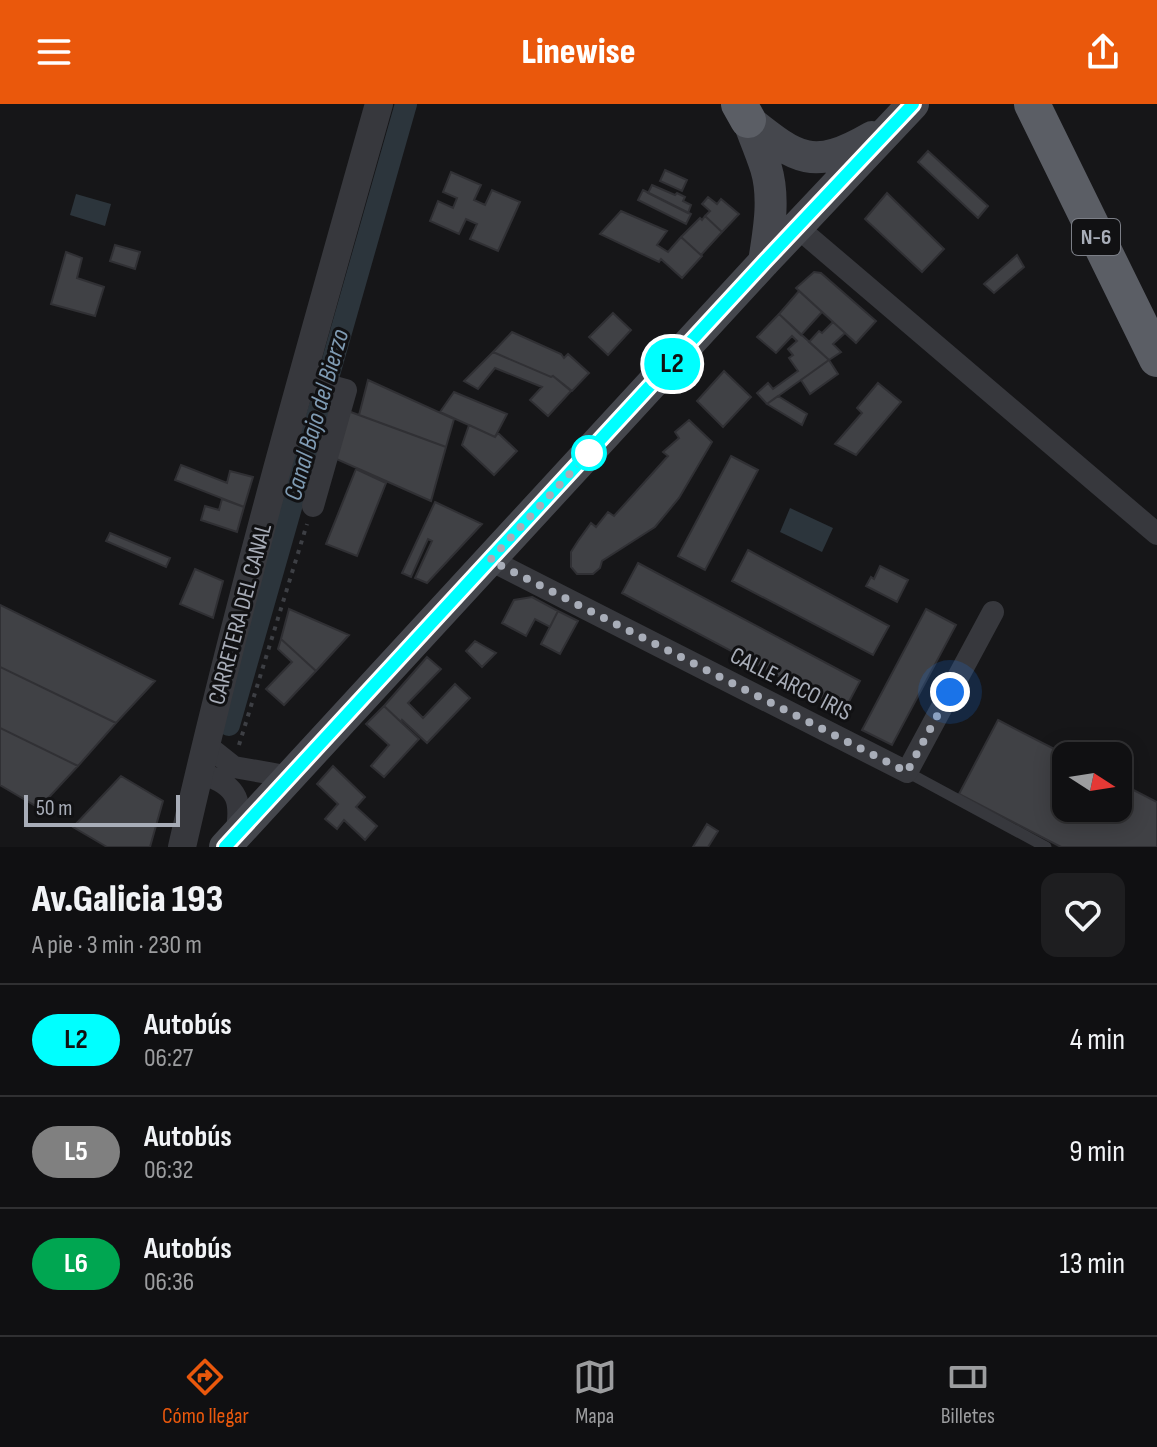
<!DOCTYPE html>
<html lang="es">
<meta charset="utf-8">
<style>
:root{--surface:#101012;--page:#1e1e20;--text:#f1f3f6;--muted:#9c9d9f;--line:#303032;--accent:#ea580c}
body{margin:0;font-family:"Sofia Sans Condensed",sans-serif;background:var(--page);color:var(--text);height:100vh;display:flex;flex-direction:column;font-size:30px;white-space:nowrap}
*{box-sizing:border-box;margin:0}
p{font-size:26px;color:var(--muted)}
.icon{flex:none;width:44px;height:44px;fill:none;stroke:currentColor;stroke-width:2;stroke-linecap:round;stroke-linejoin:round}
.map{position:relative;height:743px;overflow:hidden}
.details{display:flex;flex-direction:column;background:var(--surface);flex:1}
.details>*{flex:none}
.badge{padding:0 16px;border-radius:26px;font-size:28px;line-height:52px}
.needle{width:52px;rotate:102deg}
.fabs{position:absolute;left:1052px;top:638px;display:grid;gap:16px}
.fabs a{display:grid;place-items:center;width:80px;height:80px;border-radius:16px;background:var(--surface);box-shadow:0 4px 20px #0003,0 0 0 2px var(--line);font-size:40px}
.scale{position:absolute;left:24px;bottom:20px;width:156px;box-sizing:border-box;padding-left:8px;border:4px solid #a8adb8;border-top:0;font-size:22px;line-height:28px;white-space:nowrap;color:#a8adb8;-webkit-text-stroke:6px #111113;paint-order:stroke}
.you{position:absolute;width:40px;height:40px;margin:-20px;border:6px solid #fff;border-radius:50%;background:#1a73e8;box-shadow:0 0 0 12px #1a73e833}
.map>.badge{position:absolute;translate:-50% -50%;box-shadow:0 0 0 4px #fff}
.round{display:grid;place-items:center;flex:none;width:84px;height:84px;border-radius:16px;background:var(--page)}
.head{display:flex;align-items:center;justify-content:space-between;height:136px;padding:0 32px}
h1{font-size:38px;font-weight:800;line-height:60px}
ul{padding:0;list-style:none}
li{display:flex;align-items:center;gap:24px;height:112px;padding:0 32px;border-top:2px solid var(--line)}
li div{flex:1}
li b{display:block;font-size:30px}
li em{font-style:normal}
li .badge{min-width:88px;font-weight:700;text-align:center}
header{display:flex;justify-content:space-between;align-items:center;height:104px;padding:0 32px;background:var(--accent);color:#fff;font-size:36px;font-weight:800}
.dock{display:flex;justify-content:space-around;align-items:center;height:112px;border-top:2px solid var(--line);background:var(--surface);font-size:22px;color:var(--muted)}
.dock a{display:grid;justify-items:center;gap:4px}
.dock .selected{color:var(--accent)}
.map>svg:first-child{display:block}
.water{fill:#2c353c}
.lines{fill:none;stroke-linecap:round;stroke-linejoin:round}
.canal{stroke:#2c353c;stroke-width:22}
.building{fill:#404145;stroke:#303034;stroke-width:2}
.path{stroke:#3d3f44;stroke-width:4;stroke-dasharray:4 6;stroke-linecap:butt}
.service{stroke:#37383d;stroke-width:11}
.minor{stroke:#37383d;stroke-width:22}
.tertiary{stroke:#37383d;stroke-width:28}
.secondary{stroke:#45474d;stroke-width:32}
.trunk{stroke:#5b5e65;stroke-width:36}
.line-casing{stroke:#fff;stroke-width:18}
.line{stroke:#0ff;stroke-width:12}
.walk{stroke:#a8adb8;stroke-width:8;stroke-dasharray:0 14.4}
.stop-dot{fill:#fff;stroke:#0ff;stroke-width:4}
.labels{text-anchor:middle;dominant-baseline:central;stroke-width:6;stroke-linejoin:round;paint-order:stroke}
.shield{fill:#111113;stroke:#7b7e86;stroke-width:2}
.shield-label{font-size:22px;font-weight:bold;fill:#a8adb8}
.street-label{font-size:24px;fill:#a8adb8;stroke:#111113}
.water-label{font-size:26px;font-style:italic;fill:#7f9bb3;stroke:#111113}
</style>
<header><svg class="icon" aria-label="menu" viewBox="0 0 24 24"><path d="M4 6h16M4 12h16M4 18h16"/></svg>Linewise<svg class="icon" aria-label="share" viewBox="0 0 24 24"><path d="M12 15V3M7 8l5-5 5 5M5 13v7h14v-7"/></svg></header>
<div class="map">
<svg width="1157" height="743" viewBox="0 0 1157 743">
<rect width="100%" height="100%" fill="#161618"/>
<path class="water" d="M 76,90 L 111,100 L 105,122 L 70,111 Z
M 790,404 L 833,424 L 822,448 L 780,428 Z"/>
<g class="lines">
<path class="canal" d="M 229,621 L 406,0"/>
</g>
<path class="building" d="M 928,47 L 988,102 L 978,114 L 918,58 Z
M 665,66 L 687,76 L 682,87 L 660,77 Z
M 451,68 L 481,81 L 474,96 L 485,101 L 492,86 L 520,98 L 498,147 L 470,135 L 477,120 L 466,115 L 459,130 L 430,117 L 438,97 L 453,104 L 457,94 L 443,88 Z
M 652,81 L 675,91 L 677,89 L 685,93 L 683,97 L 691,101 L 688,109 L 648,89 Z
M 643,86 L 691,110 L 686,120 L 638,96 Z
M 887,89 L 944,145 L 922,168 L 865,115 Z
M 708,93 L 717,100 L 721,95 L 739,110 L 722,128 L 705,112 L 710,107 L 702,100 Z
M 621,107 L 667,127 L 657,141 L 668,148 L 681,133 L 702,152 L 682,174 L 661,155 L 659,158 L 600,130 Z
M 705,112 L 722,128 L 701,151 L 681,133 L 700,114 L 702,116 Z
M 115,141 L 140,148 L 135,165 L 110,157 Z
M 66,148 L 82,154 L 77,174 L 104,183 L 95,212 L 51,200 Z
M 1017,151 L 1024,163 L 994,189 L 984,180 Z
M 814,168 L 821,169 L 876,217 L 856,239 L 796,184 Z
M 799,187 L 822,208 L 801,231 L 779,210 Z
M 613,209 L 631,226 L 608,251 L 589,233 Z
M 779,210 L 829,256 L 767,300 L 757,289 L 768,279 L 773,285 L 798,267 L 789,254 L 793,251 L 788,245 L 797,237 L 792,232 L 776,249 L 757,233 Z
M 833,218 L 845,229 L 833,240 L 841,248 L 829,256 L 809,238 L 819,227 L 822,229 Z
M 512,228 L 561,250 L 564,254 L 568,250 L 589,269 L 572,287 L 553,272 L 551,273 L 493,248 Z
M 493,248 L 551,273 L 553,272 L 571,287 L 548,312 L 530,296 L 542,283 L 495,264 L 478,285 L 464,277 Z
M 829,256 L 838,270 L 810,290 L 801,276 Z
M 724,267 L 751,293 L 723,323 L 697,297 Z
M 368,276 L 454,315 L 446,343 L 359,311 Z
M 878,279 L 901,298 L 856,351 L 835,340 L 862,309 L 857,304 Z
M 454,288 L 507,310 L 495,333 L 440,308 Z
M 778,292 L 807,310 L 802,321 L 767,300 Z
M 348,307 L 446,343 L 431,397 L 334,354 Z
M 689,316 L 712,338 L 679,394 L 655,423 L 602,457 L 600,464 L 593,470 L 577,470 L 571,463 L 571,448 L 578,437 L 591,419 L 596,423 L 608,408 L 614,412 L 668,352 L 663,348 L 679,334 L 675,328 Z
M 469,321 L 495,333 L 498,329 L 517,347 L 494,371 L 462,341 Z
M 731,352 L 758,366 L 705,466 L 678,452 Z
M 181,361 L 227,379 L 230,367 L 253,373 L 244,403 L 175,376 Z
M 356,365 L 386,379 L 357,452 L 326,440 Z
M 222,395 L 244,403 L 237,428 L 201,416 L 205,402 L 219,406 Z
M 435,398 L 482,420 L 427,479 L 415,474 L 432,437 L 428,435 L 411,473 L 402,469 Z
M 110,429 L 170,454 L 166,463 L 106,437 Z
M 748,446 L 889,522 L 873,551 L 732,477 Z
M 638,459 L 860,577 L 844,607 L 622,489 Z
M 880,462 L 908,476 L 897,498 L 866,482 L 871,473 L 874,475 Z
M 195,465 L 223,477 L 213,514 L 180,500 Z
M 532,493 L 558,507 L 550,523 L 535,515 L 526,532 L 502,519 L 514,496 Z
M 0,501 L 155,577 L 116,619 L 0,563 Z
M 289,505 L 349,531 L 316,567 L 281,535 Z
M 926,505 L 956,521 L 892,641 L 862,626 Z
M 558,507 L 578,517 L 560,550 L 541,540 Z
M 281,535 L 316,567 L 284,601 L 266,585 L 292,558 L 278,545 Z
M 475,537 L 496,549 L 482,563 L 466,547 Z
M 427,553 L 441,565 L 408,599 L 423,614 L 455,580 L 470,594 L 427,639 L 402,616 L 401,618 L 384,602 Z
M 0,563 L 116,619 L 78,662 L 0,624 Z
M 384,602 L 419,635 L 384,673 L 371,662 L 389,641 L 366,620 Z
M 998,616 L 1068,652 L 1066,652 L 1066,704 L 1118,704 L 1118,678 L 1157,698 L 1157,743 L 1061,743 L 959,690 Z
M 0,624 L 78,662 L 39,704 L 0,681 Z
M 333,662 L 365,693 L 356,703 L 377,722 L 365,736 L 344,716 L 337,725 L 325,715 L 338,700 L 317,680 Z
M 121,672 L 163,697 L 150,743 L 107,743 L 73,723 Z
M 707,720 L 718,727 L 708,743 L 693,743 Z"/>
<g class="lines">
<path class="path" d="M 239,641 L 307,420"/>
<path class="service" d="M 907,668 L 1046,743"/>
<path class="minor" d="M 797,123 L 1157,430
M 302,274 L 346,286 L 313,402
M 490,456 L 907,668 L 993,508
M 205,640 L 234,663 L 291,673
M 197,674 L 206,671 C 239,683 242,698 236,731"/>
<path class="tertiary" d="M 182,743 C 239,493 309,247 379,0"/>
<path class="secondary" d="M 748,16 C 798,56 813,67 872,33
M 748,16 C 754,32 761,48 766,64 C 775,94 769,126 764,158
M 225,743 L 764,158 L 913,0"/>
<path class="trunk" d="M 739,0 L 748,16
M 1032,0 L 1157,255"/>
</g>
<g class="lines">
<defs>
<path id="line" d="M 225,743 L 764,158 L 913,0"/>
</defs>
<use href="#line" class="line-casing"/>
<use href="#line" class="line"/>
<path class="walk" d="M 589,349 L 490,456 L 907,668 L 950,588"/>
</g>
<circle class="stop-dot" cx="589" cy="349" r="16"/>
<g class="labels">
<rect class="shield" x="1072" y="115" width="48" height="36" rx="6"/>
<g class="shield-label">
<text x="1096" y="133">N-6</text>
</g>
<g class="street-label">
<text transform="translate(240 510) rotate(-75)">CARRETERA DEL CANAL</text>
<text transform="translate(791 580) rotate(27)">CALLE ARCO IRIS</text>
</g>
<g class="water-label">
<text transform="translate(317 311) rotate(-74)">Canal Bajo del Bierzo</text>
</g>
</g>
</svg>
<div class="fabs">
<a><svg class="needle" viewBox="-14 -14 28 28"><path d="M0-13l5 13h-10z" fill="#e53935"/><path d="M0 13l5-13h-10z" fill="#9c9d9f"/></svg></a>
</div>
<div class="scale">50 m</div>
<div class="you" style="left:950px;top:588px"></div>
<b class="badge" style="left:672px;top:260px;background:#0ff;color:#111">L2</b>
</div>
<section class="details">
<div class="head"><div><h1>Av.Galicia 193</h1><p>A pie · 3 min · 230 m</p></div><a class="round"><svg class="icon" aria-label="heart" viewBox="0 0 24 24"><path d="M12 20l-8-8c-3-5 5-10 8-4 3-6 11-1 8 4z"/></svg></a></div>
<ul>
<li><span class="badge" style="background:#0ff;color:#111">L2</span><div><b>Autobús</b><p>06:27</p></div><em>4 min</em></li>
<li><span class="badge" style="background:#808080;color:#fff">L5</span><div><b>Autobús</b><p>06:32</p></div><em>9 min</em></li>
<li><span class="badge" style="background:#00a651;color:#fff">L6</span><div><b>Autobús</b><p>06:36</p></div><em>13 min</em></li>
</ul>
</section>
<nav class="dock">
<a class="selected"><svg class="icon" aria-label="directions" viewBox="0 0 24 24"><path d="M12 3l9 9-9 9-9-9zM9 14v-3h6M13 9l2 2-2 2"/></svg>Cómo llegar</a>
<a><svg class="icon" aria-label="map" viewBox="0 0 24 24"><path d="M3 6l6-2 6 2 6-2v14l-6 2-6-2-6 2zM9 4v14M15 6v14"/></svg>Mapa</a>
<a><svg class="icon" aria-label="tickets" viewBox="0 0 24 24"><path d="M3 7h18v10H3zM15 7v10"/></svg>Billetes</a>
</nav>
